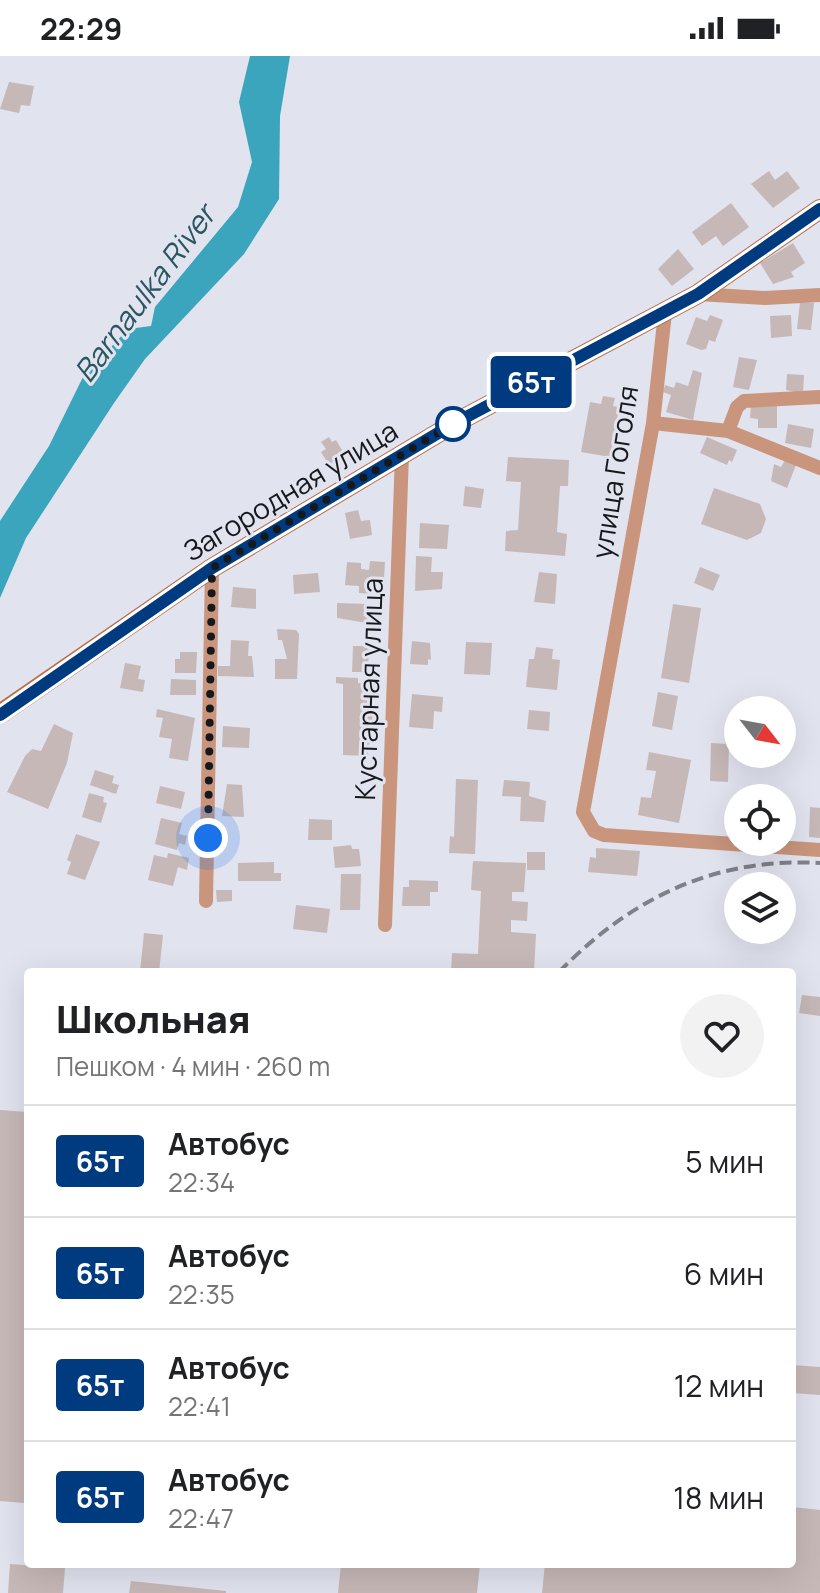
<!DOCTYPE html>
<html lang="ru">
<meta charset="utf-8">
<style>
:root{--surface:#fff;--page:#f2f2f2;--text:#202124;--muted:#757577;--line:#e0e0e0}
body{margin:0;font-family:Manrope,sans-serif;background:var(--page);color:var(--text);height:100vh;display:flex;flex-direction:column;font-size:30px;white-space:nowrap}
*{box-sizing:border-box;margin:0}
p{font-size:26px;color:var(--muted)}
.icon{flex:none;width:44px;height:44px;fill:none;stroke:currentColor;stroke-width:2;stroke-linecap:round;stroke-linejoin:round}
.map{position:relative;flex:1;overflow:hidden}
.sheet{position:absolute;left:24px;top:912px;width:772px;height:600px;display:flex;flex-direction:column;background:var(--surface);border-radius:8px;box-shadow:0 8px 32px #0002}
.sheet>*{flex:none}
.badge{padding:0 16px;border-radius:6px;font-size:28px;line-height:52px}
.needle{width:52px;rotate:121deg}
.buttons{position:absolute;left:724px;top:640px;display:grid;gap:16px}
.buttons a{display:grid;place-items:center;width:72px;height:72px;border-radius:50%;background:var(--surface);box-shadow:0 8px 32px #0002;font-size:40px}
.you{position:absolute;width:40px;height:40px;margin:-20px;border:6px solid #fff;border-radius:50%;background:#1a73e8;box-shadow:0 0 0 12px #1a73e833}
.map>.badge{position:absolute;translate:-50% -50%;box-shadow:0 0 0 4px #fff}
.round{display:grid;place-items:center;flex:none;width:84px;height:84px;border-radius:42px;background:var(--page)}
.headline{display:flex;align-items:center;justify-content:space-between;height:136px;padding:0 32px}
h1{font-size:38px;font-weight:800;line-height:60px}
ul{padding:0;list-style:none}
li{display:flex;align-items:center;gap:24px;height:112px;padding:0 32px;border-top:2px solid var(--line)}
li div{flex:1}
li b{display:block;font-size:30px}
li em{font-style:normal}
li .badge{min-width:88px;font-weight:700;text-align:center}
.status{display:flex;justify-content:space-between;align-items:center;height:56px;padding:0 40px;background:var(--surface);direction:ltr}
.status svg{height:22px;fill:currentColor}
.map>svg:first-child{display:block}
.water{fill:#3aa5bd}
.building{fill:#c6b8b7}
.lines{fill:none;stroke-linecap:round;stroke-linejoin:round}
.minor{stroke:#c9957c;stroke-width:14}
.secondary{stroke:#b86c47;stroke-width:20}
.rail{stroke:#7f8088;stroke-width:4;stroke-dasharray:12 6;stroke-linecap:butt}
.line-casing{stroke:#fff;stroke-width:18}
.line{stroke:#003b80;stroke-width:12}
.walk{stroke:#17181c;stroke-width:8;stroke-dasharray:0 14.4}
.stop-dot{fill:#fff;stroke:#003b80;stroke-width:4}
.labels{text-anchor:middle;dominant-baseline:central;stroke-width:6;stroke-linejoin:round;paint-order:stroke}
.street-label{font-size:28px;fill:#17181c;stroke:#e1e3ef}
.water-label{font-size:30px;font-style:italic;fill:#295661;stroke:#e1e3ef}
</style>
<div class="status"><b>22:29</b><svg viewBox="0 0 49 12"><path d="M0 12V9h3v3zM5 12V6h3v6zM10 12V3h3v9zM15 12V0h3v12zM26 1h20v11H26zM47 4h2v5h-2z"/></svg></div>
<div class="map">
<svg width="820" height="1537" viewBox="0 0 820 1537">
<rect width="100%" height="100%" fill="#e1e3ef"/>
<path class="water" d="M 250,0 L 290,0 L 280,60 L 279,143 L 244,198 L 145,303 L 114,347 L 26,482 L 0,542 L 0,465 L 49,390 L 83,321 L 128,273 L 151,270 L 155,251 L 238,151 L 252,106 L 239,46 Z"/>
<path class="building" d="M 9,26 L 34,30 L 30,50 L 21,49 L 19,57 L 0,53 Z
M 769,115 L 775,124 L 787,115 L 800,132 L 773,152 L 751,128 Z
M 731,147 L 749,171 L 723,190 L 716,180 L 702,190 L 692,176 Z
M 793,187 L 805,207 L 791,216 L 794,221 L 773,228 L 760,207 Z
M 678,193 L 694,213 L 672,230 L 658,213 Z
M 800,246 L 814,247 L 811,274 L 797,273 Z
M 710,259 L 723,264 L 715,286 L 709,284 L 706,293 L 701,294 L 686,288 L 696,261 L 707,265 Z
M 791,259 L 792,280 L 771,282 L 770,260 Z
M 739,301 L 757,304 L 749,334 L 733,331 Z
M 693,314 L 702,317 L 693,364 L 666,356 L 671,339 L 663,336 L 665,329 L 674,332 L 676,326 L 688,330 Z
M 787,318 L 804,319 L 803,338 L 786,334 Z
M 603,340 L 615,342 L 613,350 L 619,351 L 610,401 L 581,396 L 590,346 L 601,348 Z
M 751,349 L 777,349 L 777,372 L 758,372 L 758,363 L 750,362 Z
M 788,368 L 814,373 L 811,392 L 785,387 Z
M 329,381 L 332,386 L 336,384 L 345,399 L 329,409 L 321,396 L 326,393 L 321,386 Z
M 707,381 L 737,394 L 732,406 L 729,404 L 727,409 L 700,397 Z
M 508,401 L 569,404 L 568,430 L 560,430 L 557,476 L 567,478 L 565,500 L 505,495 L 506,475 L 518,474 L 521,426 L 506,425 Z
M 785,404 L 796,409 L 787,432 L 771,425 L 774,408 L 781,411 Z
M 465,430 L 484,433 L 481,452 L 463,450 Z
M 714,432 L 760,448 L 766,463 L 761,477 L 747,484 L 701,468 Z
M 358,454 L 361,465 L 370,464 L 372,479 L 350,483 L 345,457 Z
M 420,467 L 449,469 L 447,493 L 419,492 Z
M 416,500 L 432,501 L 431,516 L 443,516 L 442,533 L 415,535 Z
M 370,505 L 385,506 L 384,523 L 373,522 L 372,538 L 359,537 L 359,530 L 345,529 L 347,506 L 361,507 L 361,513 L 369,514 Z
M 700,511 L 720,519 L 713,535 L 694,527 Z
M 539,516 L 557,518 L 555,548 L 534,546 Z
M 318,517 L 320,536 L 294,538 L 293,519 Z
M 233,531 L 256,533 L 256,553 L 231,551 Z
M 337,547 L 368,548 L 367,567 L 337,562 Z
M 673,548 L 701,552 L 689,627 L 661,622 Z
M 277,573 L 296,574 L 299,578 L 297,623 L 275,623 L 275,603 L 287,603 L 282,584 L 278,584 Z
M 231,584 L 249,585 L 248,600 L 252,600 L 254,621 L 218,620 L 218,610 L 230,610 Z
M 412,585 L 430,587 L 431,604 L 428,603 L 428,609 L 410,608 Z
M 466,586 L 492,587 L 490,619 L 464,618 Z
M 353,590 L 369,590 L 368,616 L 352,616 Z
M 536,591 L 553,593 L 552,603 L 560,604 L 557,634 L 526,631 L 529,603 L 534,603 Z
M 180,596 L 197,596 L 196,617 L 175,617 L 175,603 L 180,603 Z
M 125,607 L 141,610 L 138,623 L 145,624 L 143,636 L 120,632 Z
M 336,621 L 358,622 L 358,627 L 376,628 L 368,700 L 343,699 L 343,628 L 336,627 Z
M 171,623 L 196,624 L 196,639 L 170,639 Z
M 658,636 L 678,640 L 672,674 L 652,670 Z
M 412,638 L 443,641 L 442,656 L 434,655 L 433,673 L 409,671 Z
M 157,653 L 195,662 L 188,705 L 169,702 L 172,683 L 159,681 L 163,662 L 156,661 Z
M 529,654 L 550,656 L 549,675 L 527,673 Z
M 54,668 L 73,677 L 67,707 L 48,753 L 7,736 L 25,700 L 32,693 L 41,695 Z
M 223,670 L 250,672 L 249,692 L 222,691 Z
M 711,687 L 729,688 L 728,726 L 710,725 Z
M 649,696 L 691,704 L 679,767 L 638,759 L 641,741 L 651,742 L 656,715 L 646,714 Z
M 95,714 L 114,720 L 112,727 L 119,729 L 116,738 L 90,729 Z
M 456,723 L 478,724 L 475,798 L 449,797 L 450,780 L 454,781 Z
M 504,724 L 530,726 L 529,740 L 546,745 L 544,766 L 520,765 L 521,741 L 502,740 Z
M 227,728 L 242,729 L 244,761 L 222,760 Z
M 160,730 L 185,736 L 181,753 L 156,747 Z
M 89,737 L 104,741 L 103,746 L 107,747 L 101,767 L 82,761 Z
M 810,751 L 820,752 L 820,782 L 809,781 Z
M 161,762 L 182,767 L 179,778 L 187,780 L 185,789 L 179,787 L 177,794 L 155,788 Z
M 309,763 L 332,764 L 332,784 L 308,784 Z
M 76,778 L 100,786 L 85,824 L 67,818 L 71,806 L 67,804 Z
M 351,789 L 352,793 L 359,793 L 361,810 L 335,812 L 333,791 Z
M 596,792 L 640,795 L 637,820 L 588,816 L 590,801 L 596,802 Z
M 527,796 L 545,796 L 545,814 L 527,814 Z
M 168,797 L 189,802 L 187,814 L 178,811 L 173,830 L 148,824 L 154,799 L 167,802 Z
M 473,805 L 526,807 L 524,836 L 512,836 L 512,845 L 528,846 L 527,865 L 511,864 L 511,876 L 536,878 L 534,916 L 451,916 L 452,897 L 478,898 L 481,835 L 471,834 Z
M 274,806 L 274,817 L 281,817 L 281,825 L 238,825 L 238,807 Z
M 341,818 L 361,818 L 360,854 L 340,854 Z
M 409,824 L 438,825 L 438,836 L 430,836 L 430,850 L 402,850 L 403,831 L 409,831 Z
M 216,834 L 232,834 L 232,845 L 217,846 Z
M 296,849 L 330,853 L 327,877 L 293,873 Z
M 144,877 L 163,879 L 159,916 L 140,916 Z
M 802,939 L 820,941 L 820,960 L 799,957 Z
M 0,1054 L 28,1056 L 28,1390 L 24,1447 L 0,1445 Z
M 792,1309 L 820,1311 L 820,1339 L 792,1337 Z
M 792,1451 L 820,1454 L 820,1537 L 542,1537 L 545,1508 L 792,1508 Z
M 10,1508 L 65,1512 L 63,1537 L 8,1537 Z
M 341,1508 L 480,1508 L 477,1537 L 338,1537 Z
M 131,1525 L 226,1535 L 226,1537 L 129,1537 Z"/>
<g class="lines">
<path class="minor" d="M 698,238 L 765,242 L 820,239
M 665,257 L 653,367 L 583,756 L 594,775 L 604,779 L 820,794
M 653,367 L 728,375 L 820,412
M 728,375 L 737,351 L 744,345 L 820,341
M 206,845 L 212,512
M 385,869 L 402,399"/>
<path class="secondary" d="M 0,658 L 212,512 L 455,367 L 698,238 L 820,153"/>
<path class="rail" d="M 559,916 C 631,842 715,801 820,807"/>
</g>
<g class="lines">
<defs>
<path id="line" d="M 0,659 L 212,512 L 455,367 L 698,238 L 820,153"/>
</defs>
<use href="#line" class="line-casing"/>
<use href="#line" class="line"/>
<path class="walk" d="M 208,782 L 212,512 L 453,368"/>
</g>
<circle class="stop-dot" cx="453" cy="368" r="16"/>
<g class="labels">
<g class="street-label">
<text transform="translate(614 416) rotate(-81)">улица Гоголя</text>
<text transform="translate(290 434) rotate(-31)">Загородная улица</text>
<text transform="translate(368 633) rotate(-88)">Кустарная улица</text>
</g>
<g class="water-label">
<text transform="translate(144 237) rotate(-53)">Barnaulka River</text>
</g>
</g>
</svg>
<div class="buttons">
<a><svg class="needle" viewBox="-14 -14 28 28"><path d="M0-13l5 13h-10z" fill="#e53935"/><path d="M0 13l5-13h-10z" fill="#757577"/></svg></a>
<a><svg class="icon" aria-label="locate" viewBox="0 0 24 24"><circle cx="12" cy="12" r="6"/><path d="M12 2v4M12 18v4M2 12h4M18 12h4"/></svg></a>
<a><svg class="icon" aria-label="layers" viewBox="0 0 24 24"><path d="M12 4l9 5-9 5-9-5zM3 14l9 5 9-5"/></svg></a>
</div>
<div class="you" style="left:208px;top:782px"></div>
<b class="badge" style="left:531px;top:326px;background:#003b80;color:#fff">65т</b>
<section class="sheet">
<div class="headline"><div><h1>Школьная</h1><p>Пешком · 4 мин · 260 m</p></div><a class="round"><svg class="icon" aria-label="heart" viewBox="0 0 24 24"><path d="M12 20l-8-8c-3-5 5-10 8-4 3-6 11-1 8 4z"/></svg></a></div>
<ul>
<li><span class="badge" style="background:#003b80;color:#fff">65т</span><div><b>Автобус</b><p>22:34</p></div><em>5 мин</em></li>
<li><span class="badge" style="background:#003b80;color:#fff">65т</span><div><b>Автобус</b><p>22:35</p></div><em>6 мин</em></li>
<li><span class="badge" style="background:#003b80;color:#fff">65т</span><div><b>Автобус</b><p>22:41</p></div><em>12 мин</em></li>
<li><span class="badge" style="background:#003b80;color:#fff">65т</span><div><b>Автобус</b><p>22:47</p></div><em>18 мин</em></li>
</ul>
</section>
</div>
